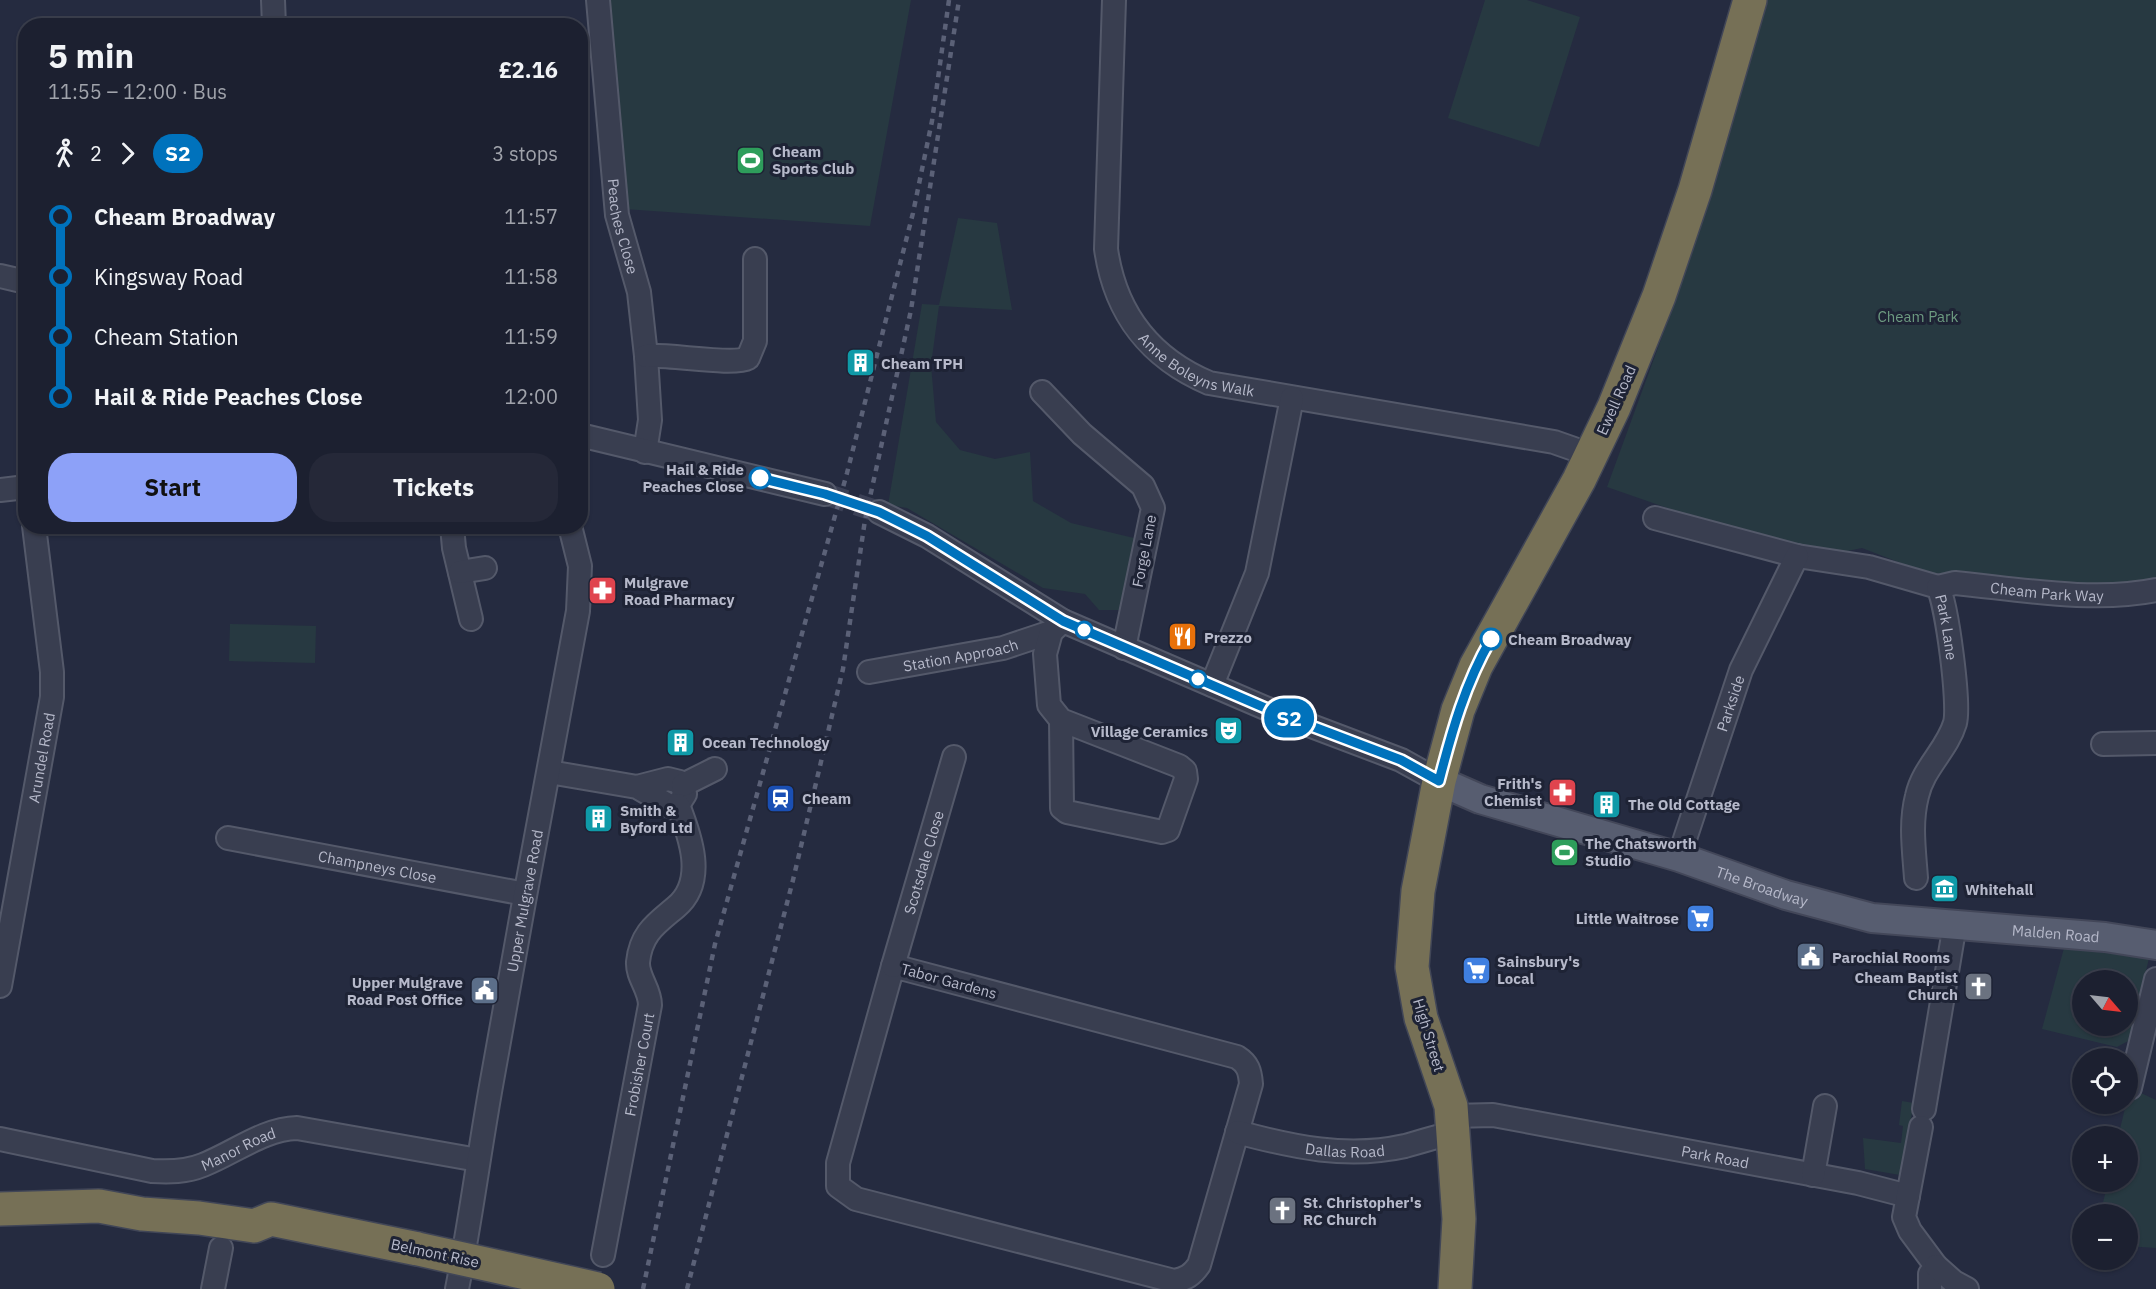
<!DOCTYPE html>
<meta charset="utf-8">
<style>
:root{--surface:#1c2030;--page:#252838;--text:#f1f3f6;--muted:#a0a3ab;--line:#3a3e4c;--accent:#8da1f8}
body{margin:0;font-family:"IBM Plex Sans",sans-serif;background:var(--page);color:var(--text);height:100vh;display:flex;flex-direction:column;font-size:22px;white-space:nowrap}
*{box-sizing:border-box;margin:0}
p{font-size:20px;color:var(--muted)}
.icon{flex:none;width:33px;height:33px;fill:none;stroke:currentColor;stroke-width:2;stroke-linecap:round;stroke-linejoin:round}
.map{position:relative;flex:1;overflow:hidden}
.side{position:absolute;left:18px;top:18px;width:570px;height:516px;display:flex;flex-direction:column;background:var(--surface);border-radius:24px;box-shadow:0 2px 4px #0004,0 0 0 2px var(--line)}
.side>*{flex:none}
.badge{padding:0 12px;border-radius:20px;font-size:21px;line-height:39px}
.needle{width:39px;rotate:118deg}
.buttons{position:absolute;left:2072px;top:970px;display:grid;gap:12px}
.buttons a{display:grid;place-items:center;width:66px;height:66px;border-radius:50%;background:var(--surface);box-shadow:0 2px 4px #0004,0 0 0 2px var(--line);font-size:30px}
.map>.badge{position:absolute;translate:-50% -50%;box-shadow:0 0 0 3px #fff}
.legs{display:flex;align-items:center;gap:9px;height:66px;padding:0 30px;font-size:20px}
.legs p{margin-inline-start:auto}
.summary{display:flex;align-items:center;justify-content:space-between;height:102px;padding:0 30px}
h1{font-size:33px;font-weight:700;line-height:45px}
.action{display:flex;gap:12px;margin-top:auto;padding:12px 30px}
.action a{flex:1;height:69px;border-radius:24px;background:var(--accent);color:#111;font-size:24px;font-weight:700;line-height:69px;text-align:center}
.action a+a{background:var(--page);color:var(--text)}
ul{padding:0 30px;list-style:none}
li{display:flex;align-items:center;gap:21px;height:60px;font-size:22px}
li i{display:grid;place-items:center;width:9px;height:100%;margin:0 8px;background:currentColor}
li i::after{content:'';width:15px;height:15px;margin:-8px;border:4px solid;border-radius:50%;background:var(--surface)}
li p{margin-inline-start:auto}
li:first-child i{background:linear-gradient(#0000 50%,currentColor 0)}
li:last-child i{background:linear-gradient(currentColor 50%,#0000 0)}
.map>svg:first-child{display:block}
.green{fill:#273941;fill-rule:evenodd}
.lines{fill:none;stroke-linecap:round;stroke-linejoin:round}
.minor-tunnel{stroke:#3b4055;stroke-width:22;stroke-dasharray:22 11;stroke-linecap:butt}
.minor-casing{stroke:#54596a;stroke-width:26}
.major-casing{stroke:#434759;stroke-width:32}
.highway-casing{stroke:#414657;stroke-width:36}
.minor{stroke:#393e50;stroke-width:22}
.major{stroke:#575d70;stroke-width:28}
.highway{stroke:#767056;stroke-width:33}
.rail{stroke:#5b6177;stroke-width:4.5;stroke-dasharray:6 6;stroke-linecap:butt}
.highway-bridge-casing{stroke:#414657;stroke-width:36;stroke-linecap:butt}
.highway-bridge{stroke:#767056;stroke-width:33}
.line-1-casing{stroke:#fff;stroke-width:14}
.line-1{stroke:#0072bc;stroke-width:9}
.stop-1-dot{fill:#fff;stroke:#0072bc;stroke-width:3}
.labels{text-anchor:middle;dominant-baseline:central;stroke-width:6;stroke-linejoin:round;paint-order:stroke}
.poi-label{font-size:15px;font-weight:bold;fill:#b6b9ca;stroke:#1e2335;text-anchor:start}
.street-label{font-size:15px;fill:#b6b9ca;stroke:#1e2335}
.park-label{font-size:15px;fill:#6d9b81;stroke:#1e2335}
.stop-label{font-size:15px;font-weight:bold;fill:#b6b9ca;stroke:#1e2335;text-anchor:end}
</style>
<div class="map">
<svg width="2156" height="1289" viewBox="0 0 2156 1289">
<rect width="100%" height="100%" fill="#252b40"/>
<path class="green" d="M 606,0 L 911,0 L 870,226 L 624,209 Z
M 1485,0 L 1527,0 L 1580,17 L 1539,147 L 1448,118 Z
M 1763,0 L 2156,0 L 2156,584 L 2092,590 L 1924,572 L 1862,548 L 1838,553 L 1748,536 L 1607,487 L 1667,323 Z
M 958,218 L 997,223 L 1012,310 L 939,306 L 931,365 L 936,422 L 960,450 L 995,459 L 1030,452 L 1033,501 L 1071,523 L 1134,538 L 1123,610 L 1099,610 L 1085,594 L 1043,588 L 907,508 L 888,505 L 922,304 L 939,305 Z
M 230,624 L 316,626 L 315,663 L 229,661 Z
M 2064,948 L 2149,958 L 2130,1040 L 2117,1047 L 2042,1029 ZM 2082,981 L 2127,981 L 2127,1026 L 2082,1026 Z
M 2130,1088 L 2156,1100 L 2156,1248 L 2127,1246 L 2127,1215 L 2100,1215 L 2108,1182 L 2127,1182 L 2127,1137 L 2118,1137 Z
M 1902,1101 L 1914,1103 L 1900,1175 L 1865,1169 L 1863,1138 L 1901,1143 L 1903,1126 L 1899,1125 Z"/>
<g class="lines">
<path class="minor-tunnel" d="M 825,494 L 879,512"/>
<defs>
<g id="minor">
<path d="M 273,0 L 274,26"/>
<path id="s1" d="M 598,0 L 617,215 L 639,292 L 646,356 L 650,420 L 645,452"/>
<path id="s2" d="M 1114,0 L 1106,249 C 1115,313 1150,358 1209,383 L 1554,442 L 1591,455"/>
<path d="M 0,276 L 26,282"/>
<path d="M 646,356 C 670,354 733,366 748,358 L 755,341 L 755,259"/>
<path d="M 1042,392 L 1082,434 L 1143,486 L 1153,508 L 1124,648"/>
<path d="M 580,435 L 825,494"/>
<path d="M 0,490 L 26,487"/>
<path d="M 879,512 L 927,536 L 1063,621 L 1277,713 L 1401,760 L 1439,781"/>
<path id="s3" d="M 1655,518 L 1797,556 L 1869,567 L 1938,587 C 1947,605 1960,704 1955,723 C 1947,750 1923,768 1917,796 C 1910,823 1914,850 1916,878"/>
<path d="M 452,526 L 454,548 L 471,619"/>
<path d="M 460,572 L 485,568"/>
<path id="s4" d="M 1938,587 L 1955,583 C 2018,589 2094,603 2156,590"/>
<path id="s5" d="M 869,672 L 1003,648 L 1051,632"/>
<path d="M 1212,685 L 1257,573 L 1292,398"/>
<path d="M 1061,720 L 1179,766 L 1185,771 L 1186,779 L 1168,830 L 1162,832 L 1067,812 L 1062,808 L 1061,720 L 1049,705 L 1045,654 L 1051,632 L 1063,621"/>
<path d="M 2103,744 L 2156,743"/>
<path d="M 549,772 L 637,787 L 668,779 L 680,782 L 685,794 L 678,805 L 670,806 L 637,787"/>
<path d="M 683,785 L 715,769"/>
<path id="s6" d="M 228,838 L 525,894"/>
<path id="s7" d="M 1679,857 L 1741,670 L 1797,556"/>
<path d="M 893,966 L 1237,1057 C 1248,1064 1250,1071 1251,1084 L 1199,1265 C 1192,1275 1186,1279 1174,1281 L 856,1199 L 838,1186 L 838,1163 Z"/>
<path id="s8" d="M 893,966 L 954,757"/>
<path id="s9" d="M 0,986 L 52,697 L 52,672 L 34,526"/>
<path d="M 2130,1088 L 2156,979"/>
<path d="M 1924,1109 L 1955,924"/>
<path id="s10" d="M 1452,1116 L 1493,1115 L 1858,1183 L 1908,1196"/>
<path d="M 1921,1127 L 1904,1217 L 1910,1231 L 1936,1266 L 1930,1274 L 1930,1289"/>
<path id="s11" d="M 1237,1132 C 1293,1147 1347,1159 1405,1146 C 1421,1142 1437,1136 1453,1133"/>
<path id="s12" d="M 0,1139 L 152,1171 C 169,1172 186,1172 203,1165 C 234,1153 263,1129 297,1128 L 478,1160"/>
<path d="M 1813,1175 L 1825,1106"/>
<path id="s13" d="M 603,1255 L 650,1005 C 650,989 637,977 638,962 C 641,933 656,924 676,907 C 707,881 690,836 678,805"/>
<path d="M 1936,1266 L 1954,1282 L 1967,1289"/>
<path d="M 213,1289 L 221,1248"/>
<path id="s14" d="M 457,1289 C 471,1218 480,1146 493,1075 C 520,920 549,766 578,611 L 580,566 L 570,526"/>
</g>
<g id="major">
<path id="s15" d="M 1439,781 L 1480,799 L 1679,857 L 1786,895 L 1872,918 L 2105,937 L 2156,945"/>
</g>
<path id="highway" d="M 0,1209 L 99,1206 L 142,1214 L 199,1218 L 254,1226 L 271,1219 L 418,1249
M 1455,1289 L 1459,1219 L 1451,1106 L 1421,1018 L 1412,967 L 1418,891 L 1439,781 L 1458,710 L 1476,666 L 1579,480 L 1614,407 L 1659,296 L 1695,190 L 1750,0"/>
</defs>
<use href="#minor" class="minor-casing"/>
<use href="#major" class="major-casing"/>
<use href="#highway" class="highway-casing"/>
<use href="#minor" class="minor"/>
<use href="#major" class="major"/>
<use href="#highway" class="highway"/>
<path class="rail" d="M 643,1289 L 715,944 L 847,473 L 913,213 L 932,121 L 949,0
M 687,1289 L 793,880 L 843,669 L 865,520 L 911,310 L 959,0"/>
<defs>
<path id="highway-bridge" d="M 418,1249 L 598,1289"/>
</defs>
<use href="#highway-bridge" class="highway-bridge-casing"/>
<use href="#highway-bridge" class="highway-bridge"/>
</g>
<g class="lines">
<defs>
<path id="line-1" d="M 760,478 L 825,494 L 879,512 L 927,536 L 1063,621 L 1277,713 L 1401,760 L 1439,781 C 1452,731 1465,684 1491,639"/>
</defs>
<use href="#line-1" class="line-1-casing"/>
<use href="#line-1" class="line-1"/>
</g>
<defs>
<symbol id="stadium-square" viewBox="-11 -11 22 22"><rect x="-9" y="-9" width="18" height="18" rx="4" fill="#2e9e5b" stroke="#1e2335"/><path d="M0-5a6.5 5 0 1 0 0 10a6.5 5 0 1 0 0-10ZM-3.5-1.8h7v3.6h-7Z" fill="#fff"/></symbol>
<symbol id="building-square" viewBox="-11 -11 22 22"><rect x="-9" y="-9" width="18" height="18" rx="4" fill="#0f9aa8" stroke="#1e2335"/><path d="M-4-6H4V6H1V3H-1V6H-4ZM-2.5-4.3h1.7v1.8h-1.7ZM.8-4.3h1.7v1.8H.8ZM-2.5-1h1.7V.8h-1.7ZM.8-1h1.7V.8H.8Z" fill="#fff"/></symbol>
<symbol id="pharmacy-square" viewBox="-11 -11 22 22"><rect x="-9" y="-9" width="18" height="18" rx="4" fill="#e0444e" stroke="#1e2335"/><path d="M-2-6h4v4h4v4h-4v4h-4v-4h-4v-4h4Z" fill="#fff"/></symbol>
<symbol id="restaurant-square" viewBox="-11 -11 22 22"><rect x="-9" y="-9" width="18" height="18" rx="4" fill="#e8710a" stroke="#1e2335"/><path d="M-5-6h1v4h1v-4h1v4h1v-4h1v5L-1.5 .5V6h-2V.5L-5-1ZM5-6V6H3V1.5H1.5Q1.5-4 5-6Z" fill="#fff"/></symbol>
<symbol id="theatre-square" viewBox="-11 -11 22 22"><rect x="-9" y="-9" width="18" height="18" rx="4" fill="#0f9aa8" stroke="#1e2335"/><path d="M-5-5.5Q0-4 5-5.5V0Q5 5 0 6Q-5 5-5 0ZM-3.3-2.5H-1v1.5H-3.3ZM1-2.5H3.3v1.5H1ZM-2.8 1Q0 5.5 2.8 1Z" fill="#fff"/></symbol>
<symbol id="station-square" viewBox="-11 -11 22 22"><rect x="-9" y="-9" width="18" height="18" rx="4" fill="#1a4fb4" stroke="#1e2335"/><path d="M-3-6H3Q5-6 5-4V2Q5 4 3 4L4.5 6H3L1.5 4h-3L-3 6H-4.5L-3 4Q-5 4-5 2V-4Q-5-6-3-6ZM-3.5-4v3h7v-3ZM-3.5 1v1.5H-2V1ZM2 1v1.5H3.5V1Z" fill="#fff"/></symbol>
<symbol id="museum-square" viewBox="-11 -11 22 22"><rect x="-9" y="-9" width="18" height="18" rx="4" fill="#0f9aa8" stroke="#1e2335"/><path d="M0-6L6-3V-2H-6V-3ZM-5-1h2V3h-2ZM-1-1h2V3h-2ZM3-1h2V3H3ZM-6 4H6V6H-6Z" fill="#fff"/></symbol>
<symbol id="supermarket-square" viewBox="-11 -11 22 22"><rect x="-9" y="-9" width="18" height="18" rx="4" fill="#3f7fe0" stroke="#1e2335"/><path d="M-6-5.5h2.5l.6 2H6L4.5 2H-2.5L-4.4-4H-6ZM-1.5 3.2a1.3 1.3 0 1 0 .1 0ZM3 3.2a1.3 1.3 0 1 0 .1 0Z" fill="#fff"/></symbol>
<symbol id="civic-square" viewBox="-11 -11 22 22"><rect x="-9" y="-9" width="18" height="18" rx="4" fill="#5c6f8a" stroke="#1e2335"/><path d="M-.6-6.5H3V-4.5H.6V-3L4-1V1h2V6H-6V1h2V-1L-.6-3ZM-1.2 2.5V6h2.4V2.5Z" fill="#fff"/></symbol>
<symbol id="church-square" viewBox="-11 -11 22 22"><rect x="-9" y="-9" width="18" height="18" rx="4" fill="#6b7280" stroke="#1e2335"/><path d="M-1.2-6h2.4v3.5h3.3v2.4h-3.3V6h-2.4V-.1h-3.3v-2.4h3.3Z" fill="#fff"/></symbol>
</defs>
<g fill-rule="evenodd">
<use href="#stadium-square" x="734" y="144" width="33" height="33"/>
<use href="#building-square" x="844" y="346" width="33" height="33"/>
<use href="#pharmacy-square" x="586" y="574" width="33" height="33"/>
<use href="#restaurant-square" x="1166" y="620" width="33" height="33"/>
<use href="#theatre-square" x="1212" y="714" width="33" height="33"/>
<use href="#building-square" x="664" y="726" width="33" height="33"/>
<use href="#pharmacy-square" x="1546" y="776" width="33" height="33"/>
<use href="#station-square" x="764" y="782" width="33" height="33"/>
<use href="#building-square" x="1590" y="788" width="33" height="33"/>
<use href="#building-square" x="582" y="802" width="33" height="33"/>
<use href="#stadium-square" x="1548" y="836" width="33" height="33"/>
<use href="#museum-square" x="1928" y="872" width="33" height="33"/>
<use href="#supermarket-square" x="1684" y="902" width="33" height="33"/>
<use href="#civic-square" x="1794" y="940" width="33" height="33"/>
<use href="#supermarket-square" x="1460" y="954" width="33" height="33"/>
<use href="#church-square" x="1962" y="970" width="33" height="33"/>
<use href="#civic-square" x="468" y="974" width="33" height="33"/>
<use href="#church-square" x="1266" y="1194" width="33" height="33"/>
</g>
<g class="stop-1-dot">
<circle cx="760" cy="478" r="10"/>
<circle cx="1084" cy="630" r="8"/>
<circle cx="1491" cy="639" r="10"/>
<circle cx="1198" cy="679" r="8"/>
</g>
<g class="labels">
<g class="poi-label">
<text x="772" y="151">Cheam<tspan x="772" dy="17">Sports Club</tspan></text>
<text x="881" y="363">Cheam TPH</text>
<text x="624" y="582">Mulgrave<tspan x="624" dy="17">Road Pharmacy</tspan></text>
<text x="1204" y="637">Prezzo</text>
<text x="1208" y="731" text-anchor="end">Village Ceramics</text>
<text x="702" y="742">Ocean Technology</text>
<text x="1542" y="783" text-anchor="end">Frith's<tspan x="1542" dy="17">Chemist</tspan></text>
<text x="802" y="798">Cheam</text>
<text x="1628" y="804">The Old Cottage</text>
<text x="620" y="810">Smith &amp;<tspan x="620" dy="17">Byford Ltd</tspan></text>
<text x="1585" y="843">The Chatsworth<tspan x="1585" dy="17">Studio</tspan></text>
<text x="1965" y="889">Whitehall</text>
<text x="1679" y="918" text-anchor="end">Little Waitrose</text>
<text x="1832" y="957">Parochial Rooms</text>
<text x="1497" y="961">Sainsbury's<tspan x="1497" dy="17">Local</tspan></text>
<text x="1958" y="977" text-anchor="end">Cheam Baptist<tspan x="1958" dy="17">Church</tspan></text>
<text x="463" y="982" text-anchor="end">Upper Mulgrave<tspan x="463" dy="17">Road Post Office</tspan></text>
<text x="1303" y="1202">St. Christopher's<tspan x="1303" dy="17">RC Church</tspan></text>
</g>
<g class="street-label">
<text stroke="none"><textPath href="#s1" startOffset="228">Peaches Close</textPath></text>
<text stroke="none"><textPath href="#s2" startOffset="408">Anne Boleyns Walk</textPath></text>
<text transform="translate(1616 400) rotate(-66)">Ewell Road</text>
<text transform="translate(1144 551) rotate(-79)">Forge Lane</text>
<text stroke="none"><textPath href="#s4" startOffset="110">Cheam Park Way</textPath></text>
<text stroke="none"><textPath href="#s3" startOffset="333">Park Lane</textPath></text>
<text stroke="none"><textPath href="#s5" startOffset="93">Station Approach</textPath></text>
<text stroke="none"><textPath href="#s7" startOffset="162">Parkside</textPath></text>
<text stroke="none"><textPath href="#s9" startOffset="232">Arundel Road</textPath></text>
<text stroke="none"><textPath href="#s8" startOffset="108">Scotsdale Close</textPath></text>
<text stroke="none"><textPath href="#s6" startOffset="152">Champneys Close</textPath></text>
<text stroke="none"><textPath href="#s15" startOffset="340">The Broadway</textPath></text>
<text stroke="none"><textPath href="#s14" startOffset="394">Upper Mulgrave Road</textPath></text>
<text stroke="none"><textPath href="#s15" startOffset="639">Malden Road</textPath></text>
<text transform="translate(949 981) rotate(15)">Tabor Gardens</text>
<text transform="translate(1429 1035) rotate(73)">High Street</text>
<text stroke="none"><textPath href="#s13" startOffset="194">Frobisher Court</textPath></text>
<text stroke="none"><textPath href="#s11" startOffset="110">Dallas Road</textPath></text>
<text stroke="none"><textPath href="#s12" startOffset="246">Manor Road</textPath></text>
<text stroke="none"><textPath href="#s10" startOffset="267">Park Road</textPath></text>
<text transform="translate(435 1253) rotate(12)">Belmont Rise</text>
</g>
<g class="park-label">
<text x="1918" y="316">Cheam Park</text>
</g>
<g class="stop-label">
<text x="744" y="469">Hail &amp; Ride<tspan x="744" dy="17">Peaches Close</tspan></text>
<text x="1508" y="639" text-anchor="start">Cheam Broadway</text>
</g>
</g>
</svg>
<div class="buttons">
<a><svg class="needle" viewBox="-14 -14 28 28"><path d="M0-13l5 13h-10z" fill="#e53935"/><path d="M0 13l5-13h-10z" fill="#a0a3ab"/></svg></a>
<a><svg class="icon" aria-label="locate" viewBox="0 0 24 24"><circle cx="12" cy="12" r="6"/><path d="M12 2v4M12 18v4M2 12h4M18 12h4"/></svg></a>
<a>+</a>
<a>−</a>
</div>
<b class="badge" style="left:1289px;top:718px;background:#0072bc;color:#fff">S2</b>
<section class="side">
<div class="summary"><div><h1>5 min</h1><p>11:55 – 12:00 · Bus</p></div><b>£2.16</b></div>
<div class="legs"><svg class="icon" aria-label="walk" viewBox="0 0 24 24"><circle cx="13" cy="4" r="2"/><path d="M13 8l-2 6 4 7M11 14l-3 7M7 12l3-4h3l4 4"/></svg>2<svg class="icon" aria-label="forward" viewBox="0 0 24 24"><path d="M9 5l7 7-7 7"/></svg><b class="badge" style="background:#0072bc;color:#fff">S2</b><p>3 stops</p></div>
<ul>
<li><i style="color:#0072bc"></i><b>Cheam Broadway</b><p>11:57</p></li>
<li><i style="color:#0072bc"></i><span>Kingsway Road</span><p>11:58</p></li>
<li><i style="color:#0072bc"></i><span>Cheam Station</span><p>11:59</p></li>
<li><i style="color:#0072bc"></i><b>Hail &amp; Ride Peaches Close</b><p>12:00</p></li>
</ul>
<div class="action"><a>Start</a><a>Tickets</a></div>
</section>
</div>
